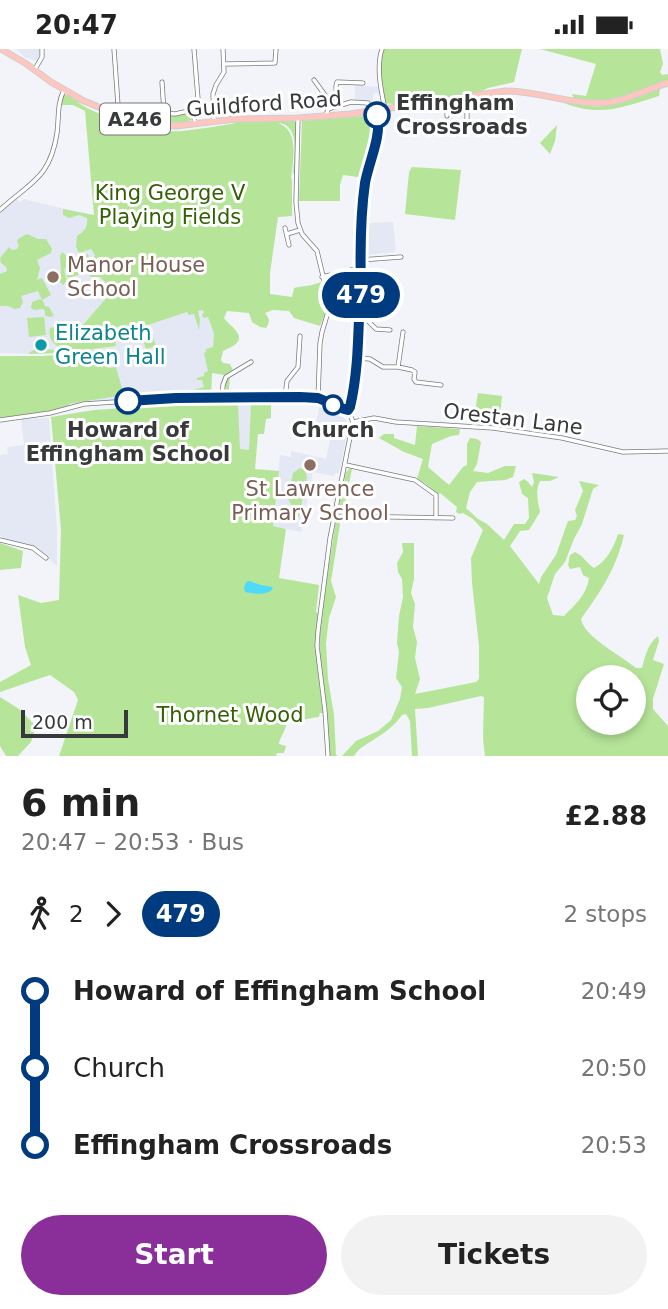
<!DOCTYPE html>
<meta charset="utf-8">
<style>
:root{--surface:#fff;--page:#f2f2f2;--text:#222;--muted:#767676;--accent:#8a2f9a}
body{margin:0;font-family:"DejaVu Sans",sans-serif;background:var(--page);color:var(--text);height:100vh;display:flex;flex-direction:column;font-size:26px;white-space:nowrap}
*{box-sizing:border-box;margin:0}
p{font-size:23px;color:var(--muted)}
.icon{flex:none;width:38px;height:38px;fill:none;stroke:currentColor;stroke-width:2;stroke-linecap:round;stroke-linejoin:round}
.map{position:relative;height:707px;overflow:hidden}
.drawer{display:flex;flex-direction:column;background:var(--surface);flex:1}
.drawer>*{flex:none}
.badge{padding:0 14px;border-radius:23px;font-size:24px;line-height:46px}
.fabs{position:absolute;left:576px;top:616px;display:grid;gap:14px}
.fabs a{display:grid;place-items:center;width:70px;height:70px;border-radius:50%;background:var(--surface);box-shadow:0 4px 10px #0003;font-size:35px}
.scale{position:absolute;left:21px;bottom:18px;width:107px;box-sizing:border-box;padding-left:7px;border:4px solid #38393a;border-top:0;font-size:19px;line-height:24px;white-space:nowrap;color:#38393a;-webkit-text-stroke:5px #fff;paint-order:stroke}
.map>.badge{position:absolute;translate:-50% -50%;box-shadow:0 0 0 4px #fff}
.legs{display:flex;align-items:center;gap:10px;height:77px;padding:0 21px;font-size:23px}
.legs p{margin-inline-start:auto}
.summary{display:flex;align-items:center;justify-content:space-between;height:119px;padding:0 21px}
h1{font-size:38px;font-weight:700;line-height:52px}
.button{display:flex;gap:14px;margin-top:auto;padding:14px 21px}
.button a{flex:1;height:80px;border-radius:42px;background:var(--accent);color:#fff;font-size:28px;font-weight:700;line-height:80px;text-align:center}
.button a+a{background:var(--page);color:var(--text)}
ul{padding:0 21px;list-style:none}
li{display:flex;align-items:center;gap:24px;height:77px;font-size:26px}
li i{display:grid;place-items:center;width:10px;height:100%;margin:0 9px;background:currentColor}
li i::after{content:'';width:18px;height:18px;margin:-9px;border:5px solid;border-radius:50%;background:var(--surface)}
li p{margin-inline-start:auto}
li:first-child i{background:linear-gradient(#0000 50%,currentColor 0)}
li:last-child i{background:linear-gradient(currentColor 50%,#0000 0)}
.status{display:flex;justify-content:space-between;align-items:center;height:49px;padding:0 35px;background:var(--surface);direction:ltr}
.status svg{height:19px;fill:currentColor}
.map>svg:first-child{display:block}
.built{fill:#e3e8f4}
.green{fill:#b6e599;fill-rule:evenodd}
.water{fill:#4edaf8}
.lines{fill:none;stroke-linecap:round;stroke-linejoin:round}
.minor-casing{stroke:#797b7f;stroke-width:5}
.major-casing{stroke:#cfcfd0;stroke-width:7}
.minor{stroke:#fff;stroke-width:3.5}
.major{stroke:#ffc5bf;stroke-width:5}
.line-1-casing{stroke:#fff;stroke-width:16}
.line-1{stroke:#003b80;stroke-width:10}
.stop-1-dot{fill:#fff;stroke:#003b80;stroke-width:3.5}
.education-dot{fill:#8d6e63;stroke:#fff;stroke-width:2.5}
.culture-dot{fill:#0f9aa8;stroke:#fff;stroke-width:2.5}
.labels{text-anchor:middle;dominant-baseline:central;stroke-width:6;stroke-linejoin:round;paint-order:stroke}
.shield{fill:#fff;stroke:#747475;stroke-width:2}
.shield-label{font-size:19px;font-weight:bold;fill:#38393a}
.stop-label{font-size:21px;font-weight:bold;fill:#38393a;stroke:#fff}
.street-label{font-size:21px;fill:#38393a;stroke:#fff}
.park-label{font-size:21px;fill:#336005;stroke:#fff}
.education-label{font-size:21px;fill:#785e54;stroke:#fff;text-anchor:start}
.culture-label{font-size:21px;fill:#0d838f;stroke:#fff;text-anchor:start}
</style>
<div class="status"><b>20:47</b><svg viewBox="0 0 49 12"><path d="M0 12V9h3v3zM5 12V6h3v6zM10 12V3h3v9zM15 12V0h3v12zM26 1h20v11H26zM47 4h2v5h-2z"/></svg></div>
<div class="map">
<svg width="668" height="707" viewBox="0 0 668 707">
<rect width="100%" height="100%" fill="#f2f4f9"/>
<path class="built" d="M 16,0 L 40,0 L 41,5 L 37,12 L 24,8 Z
M 355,36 L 379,38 L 379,44 L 374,44 L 372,53 L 355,51 Z
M 16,148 L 19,153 L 24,150 L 94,167 L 97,169 L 108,247 L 57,304 L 46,305 L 0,304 L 0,163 Z
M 393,173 L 396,200 L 394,203 L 367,206 L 369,174 Z
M 208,256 L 209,271 L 214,285 L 211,346 L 138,349 L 135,347 L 117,349 L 115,351 L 79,354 L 70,357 L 0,332 L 62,304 L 116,297 L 115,287 Z
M 237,352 L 251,352 L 249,401 L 240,400 Z
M 322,354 L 342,366 L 348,374 L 348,380 L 339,424 L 335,424 L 334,427 L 313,423 L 301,483 L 273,477 L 280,406 L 291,408 L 291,402 L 326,410 L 333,378 L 316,374 L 320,355 Z
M 49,369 L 57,481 L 57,517 L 34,497 L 13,493 L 0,487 L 0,406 L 8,405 L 7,398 L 24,396 L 21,370 Z"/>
<path class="green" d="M 384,0 L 522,0 L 514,33 L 488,39 L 478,44 L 393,55 L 385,54 C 382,37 378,17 384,0 Z
M 540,0 L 660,0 L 663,15 L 660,23 L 662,26 L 668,25 L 668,32 L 618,49 L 603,52 L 574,50 L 572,45 L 586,47 L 596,15 Z
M 660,40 L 659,47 C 620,59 599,69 559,52 C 573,54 590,59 605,57 C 623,55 642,46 660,40 Z
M 64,46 L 69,46 C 105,62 140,77 181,78 L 183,80 C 146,83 111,65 77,53 C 101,69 154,85 182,82 C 200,80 219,77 236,74 L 227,74 L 227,72 L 295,72 L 296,74 L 295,123 L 293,125 C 294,109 301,74 277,74 C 300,80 293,111 291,129 L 292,131 L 292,167 L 278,168 L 270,224 L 270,245 L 292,248 L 294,239 C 303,237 312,237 321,233 L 323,234 L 328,257 L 320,277 L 294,269 L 289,262 L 273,261 L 265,264 C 270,270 270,273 266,279 L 260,278 L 252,273 L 249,264 L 227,262 L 224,269 C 229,277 249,287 233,297 C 230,299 226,300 223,302 L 221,311 L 223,314 L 230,315 L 233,321 L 224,326 L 212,324 L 211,346 L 181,347 L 181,344 L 204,338 L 202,331 L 197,331 L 197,329 L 204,327 L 204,324 L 208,322 L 204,304 L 206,303 L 206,300 L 213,298 L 214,285 L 208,268 L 203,269 L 202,265 L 204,264 L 203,261 L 198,262 L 200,271 L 199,281 L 194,265 L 189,266 L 187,263 L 115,287 L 116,297 L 70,303 L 106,301 L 108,319 L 116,318 L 124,346 L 68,355 L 70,357 L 62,360 L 0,370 L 0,307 L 42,307 L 57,306 L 57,304 L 28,305 C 36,297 47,301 57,301 L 57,297 C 51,293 48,286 50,279 L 54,278 L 59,287 L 61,286 L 61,279 L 68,273 L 72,274 L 75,280 L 72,284 L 74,286 L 108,247 L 106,234 L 100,228 L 91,228 L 87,225 L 87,218 L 90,213 L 82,216 L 85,224 L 68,229 L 65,221 L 73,218 L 71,210 L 88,205 L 91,213 L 95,206 L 91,200 L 79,204 L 76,198 L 77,187 C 85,182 88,178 87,169 L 79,166 L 69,169 L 63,166 L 63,160 L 94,166 L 85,62 L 73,56 L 61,56 Z
M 121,58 L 129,62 L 156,64 L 160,69 L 188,64 L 192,69 L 192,71 L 188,72 L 190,73 L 189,74 L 158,73 L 121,63 L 123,62 Z
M 363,67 L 363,70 L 371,71 L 371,86 L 374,90 L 365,129 L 343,126 L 340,136 L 340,152 L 299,152 L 302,72 Z
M 557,76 L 555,92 L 550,105 L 540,94 Z
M 412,118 L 461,121 L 455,171 L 405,165 L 409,123 Z
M 27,185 L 38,190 L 46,190 L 52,200 L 51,204 L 37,211 L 40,219 L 37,231 L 42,229 L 51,246 L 42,251 L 38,242 L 21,247 L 23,253 L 20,259 L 15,260 L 8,257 L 0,257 L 0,225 L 7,222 L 6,218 L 1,214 L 0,209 L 9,198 L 12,201 L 17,200 L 19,196 L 17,193 L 18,190 Z
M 62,203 L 67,207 L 70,213 L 64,221 L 67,232 L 63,236 L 58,231 L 61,222 L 60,207 Z
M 40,250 L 43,252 L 45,257 L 49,258 L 54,267 L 50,268 L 45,267 L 45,262 L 43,260 L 34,261 L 31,259 L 32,253 Z
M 44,268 L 46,286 L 29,288 L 27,269 Z
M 150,279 L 156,297 L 146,300 L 140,282 Z
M 230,327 L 229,340 L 231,343 L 250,341 L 261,342 L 262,346 L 229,347 C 224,340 223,332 230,327 Z
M 478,344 L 502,347 L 499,377 L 473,375 Z
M 251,352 L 265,353 L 271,355 L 271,369 L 266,370 L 264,385 L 258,385 L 255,420 L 279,422 L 273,477 L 286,480 L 279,529 L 319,536 L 316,563 L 318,564 L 317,616 L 323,664 L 320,664 L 319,668 C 308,669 299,673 287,673 C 286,681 279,690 279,695 L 286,697 L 284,704 L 277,704 L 276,707 L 59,707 L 78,651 L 74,643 L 50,626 L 0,643 L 0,633 L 31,616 L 25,598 L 18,546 L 41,554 L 59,551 L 61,481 L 51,368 L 94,361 L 193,354 L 238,355 L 240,400 L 249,401 Z
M 417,377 L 460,380 L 459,386 L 451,387 L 432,395 L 428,418 L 449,436 L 463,418 L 467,416 L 467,395 L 470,389 L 477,390 L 481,393 L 477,415 L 473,422 L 488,424 L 505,417 L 516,417 L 513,428 L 505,431 L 477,433 L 470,443 L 466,459 L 478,470 L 487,475 L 504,491 L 514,475 L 525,475 L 529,469 L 528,449 L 522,445 L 519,433 L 524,430 L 528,433 L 532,438 L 534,433 L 532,424 L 559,428 L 550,432 L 540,432 C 535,442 538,453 540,463 L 529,481 L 520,482 L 510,497 L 539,535 L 541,528 L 556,506 L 568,472 L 575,471 L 577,467 L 575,461 L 583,442 L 579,432 L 599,436 L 593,440 L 582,475 L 574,490 L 565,513 L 555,525 L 547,549 L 553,566 L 564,567 C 575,556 587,545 589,529 L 583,526 L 580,518 L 570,520 L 568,516 L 570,506 L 575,503 C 584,507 586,514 594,519 C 606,513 614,498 618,485 L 624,486 C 616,520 601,542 581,570 C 584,588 622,607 636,619 L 642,619 C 645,608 648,594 658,587 L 659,592 L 653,611 L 664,615 L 653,650 L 653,660 L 668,677 L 668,707 L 485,707 L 483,690 L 484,648 L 481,647 L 428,659 L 415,660 L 418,707 L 412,707 L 410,672 L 406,665 L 402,666 C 395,676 386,683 376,689 C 368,695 359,698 354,707 L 342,707 L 356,692 L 378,682 L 391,671 L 400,650 L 402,638 L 396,629 L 399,603 L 397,594 L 399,567 L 403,548 L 402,530 L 398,523 L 397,514 L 403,503 L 402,494 L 414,494 L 414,530 L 411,544 L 415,555 L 413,578 L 417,593 L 415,609 L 420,630 L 415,645 L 476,633 L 479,630 L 479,597 L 472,534 L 471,509 L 483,481 L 473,470 L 463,464 L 459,465 L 456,463 L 457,458 L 440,444 L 438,446 L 426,435 L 417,430 L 423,410 L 404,403 L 379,389 L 384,385 L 394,385 L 394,389 L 415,396 ZM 588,628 L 634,628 L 634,674 L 588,674 Z
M 300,419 L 305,421 L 307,428 L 299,468 L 297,467 L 299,457 L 291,456 L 288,449 L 293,424 Z
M 349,420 L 352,420 L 343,465 L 338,462 L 346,423 Z
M 341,469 L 331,532 L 336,548 L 329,569 L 326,594 L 328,630 L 334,666 L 336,706 L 338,707 L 329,707 L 320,609 L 320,573 L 336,471 Z
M 0,494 L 23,502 L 21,519 L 0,521 Z
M 0,648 L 19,660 L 36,677 L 31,693 L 18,707 L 6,707 L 0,697 Z"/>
<path class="water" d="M 249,532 L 261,536 L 273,538 L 271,542 C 263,546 255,545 245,543 L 244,539 L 246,533 Z"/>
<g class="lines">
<defs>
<path id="minor" d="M 114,0 L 118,56 L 116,64
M 194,0 L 198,50 L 193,61 L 195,75
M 382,0 C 376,18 381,42 385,60
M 225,15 L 275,14 L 276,0
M 35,20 L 42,8 L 42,0
M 314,31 L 325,46 L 328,60
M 162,33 L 164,64
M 337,57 L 336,37 L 337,33 L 363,34
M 158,66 L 164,64 L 175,65 L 193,61
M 326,67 L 328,60 L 351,53 L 368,54 L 370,62
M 447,67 L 447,60 L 450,57 L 465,59 L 467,62 L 467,78
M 298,69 L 296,153 L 298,174 L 302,185 L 317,202 L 330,256 L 322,283 L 320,294 L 318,349
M 214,72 L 213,45 L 216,36 L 224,23 L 223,0
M 456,85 L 457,77 L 480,78
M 0,161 C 30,133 50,130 57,84 C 59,69 57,54 64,41
M 285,179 L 289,196
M 287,185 L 300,181
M 360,211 L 401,208
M 322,228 L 360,219
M 329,263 L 336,265 L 359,265
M 359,270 L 366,270 L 376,280 L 390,281
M 358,309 L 370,310 L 383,318 L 398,318 L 412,321 L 415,323 L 414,330 L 416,333 L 441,336
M 398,318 L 403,283
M 222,348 L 223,336 L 226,328 L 251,313
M 285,348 L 287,332 L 298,318 L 300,287
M 348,361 L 351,353 L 358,309 L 362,242 L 360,211 L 363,148 L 383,61
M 0,371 L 50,364 L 84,355 L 176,349 L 314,349 L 348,361
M 353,373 L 374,369 L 396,373 L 493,379 L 562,389 L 623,403 L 668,402
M 346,416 L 415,431 L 436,446 L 436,469
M 335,467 L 453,469
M 0,491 L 33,499 L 46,509
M 328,707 L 325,662 L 317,597 L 318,582 L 330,489 L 353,373 L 348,361"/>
<path id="major" d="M 1,0 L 25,14 L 51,33 L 84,52 L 111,63 L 166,76 L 176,77 L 235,70 L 298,69 L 350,65 L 505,42 C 538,42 568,55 599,54 C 623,54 646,40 668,34"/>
</defs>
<use href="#minor" class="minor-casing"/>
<use href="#major" class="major-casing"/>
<use href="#minor" class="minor"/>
<use href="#major" class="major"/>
</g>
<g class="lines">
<defs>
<path id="line-1" d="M 128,352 L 176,349 L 300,348 L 318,349 L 344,360 L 348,361 L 350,358 C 357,329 358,298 359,268 C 360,259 362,250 361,241 C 360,205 360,169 365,134 C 369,112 382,87 377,66"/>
</defs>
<use href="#line-1" class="line-1-casing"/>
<use href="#line-1" class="line-1"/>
</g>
<g class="stop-1-dot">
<circle cx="377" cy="66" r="12"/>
<circle cx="128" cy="352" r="12"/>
<circle cx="333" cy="356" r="9"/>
</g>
<g class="education-dot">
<circle cx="53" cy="228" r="7"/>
<circle cx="310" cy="416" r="7"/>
</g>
<circle class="culture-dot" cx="41" cy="296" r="7"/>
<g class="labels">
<rect class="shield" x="100" y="54.5" width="70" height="31" rx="5"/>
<g class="shield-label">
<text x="135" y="70">A246</text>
</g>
<g class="stop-label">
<text x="396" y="54" text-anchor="start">Effingham<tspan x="396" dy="24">Crossroads</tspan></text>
<text x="128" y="381">Howard of<tspan x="128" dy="24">Effingham School</tspan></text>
<text x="333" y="381">Church</text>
</g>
<g class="street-label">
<text transform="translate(264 55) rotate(-4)">Guildford Road</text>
<text transform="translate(513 370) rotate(7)">Orestan Lane</text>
</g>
<g class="park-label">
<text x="170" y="144">King George V<tspan x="170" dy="24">Playing Fields</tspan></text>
<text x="230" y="666">Thornet Wood</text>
</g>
<g class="education-label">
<text x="67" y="216">Manor House<tspan x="67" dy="24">School</tspan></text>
<text x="310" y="440" text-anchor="middle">St Lawrence<tspan x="310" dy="24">Primary School</tspan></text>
</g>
<g class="culture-label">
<text x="55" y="284">Elizabeth<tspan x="55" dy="24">Green Hall</tspan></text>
</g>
</g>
</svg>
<div class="fabs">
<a><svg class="icon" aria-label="locate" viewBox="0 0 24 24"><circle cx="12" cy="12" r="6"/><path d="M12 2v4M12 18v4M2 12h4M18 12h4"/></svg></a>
</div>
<div class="scale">200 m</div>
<b class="badge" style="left:361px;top:246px;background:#003b80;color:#fff">479</b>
</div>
<section class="drawer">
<div class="summary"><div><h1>6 min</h1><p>20:47 – 20:53 · Bus</p></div><b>£2.88</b></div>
<div class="legs"><svg class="icon" aria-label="walk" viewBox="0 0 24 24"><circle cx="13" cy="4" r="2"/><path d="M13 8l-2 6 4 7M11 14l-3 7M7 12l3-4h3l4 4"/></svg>2<svg class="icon" aria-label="forward" viewBox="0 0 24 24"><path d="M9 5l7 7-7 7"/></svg><b class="badge" style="background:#003b80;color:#fff">479</b><p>2 stops</p></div>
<ul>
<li><i style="color:#003b80"></i><b>Howard of Effingham School</b><p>20:49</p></li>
<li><i style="color:#003b80"></i><span>Church</span><p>20:50</p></li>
<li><i style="color:#003b80"></i><b>Effingham Crossroads</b><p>20:53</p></li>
</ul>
<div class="button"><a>Start</a><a>Tickets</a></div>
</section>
